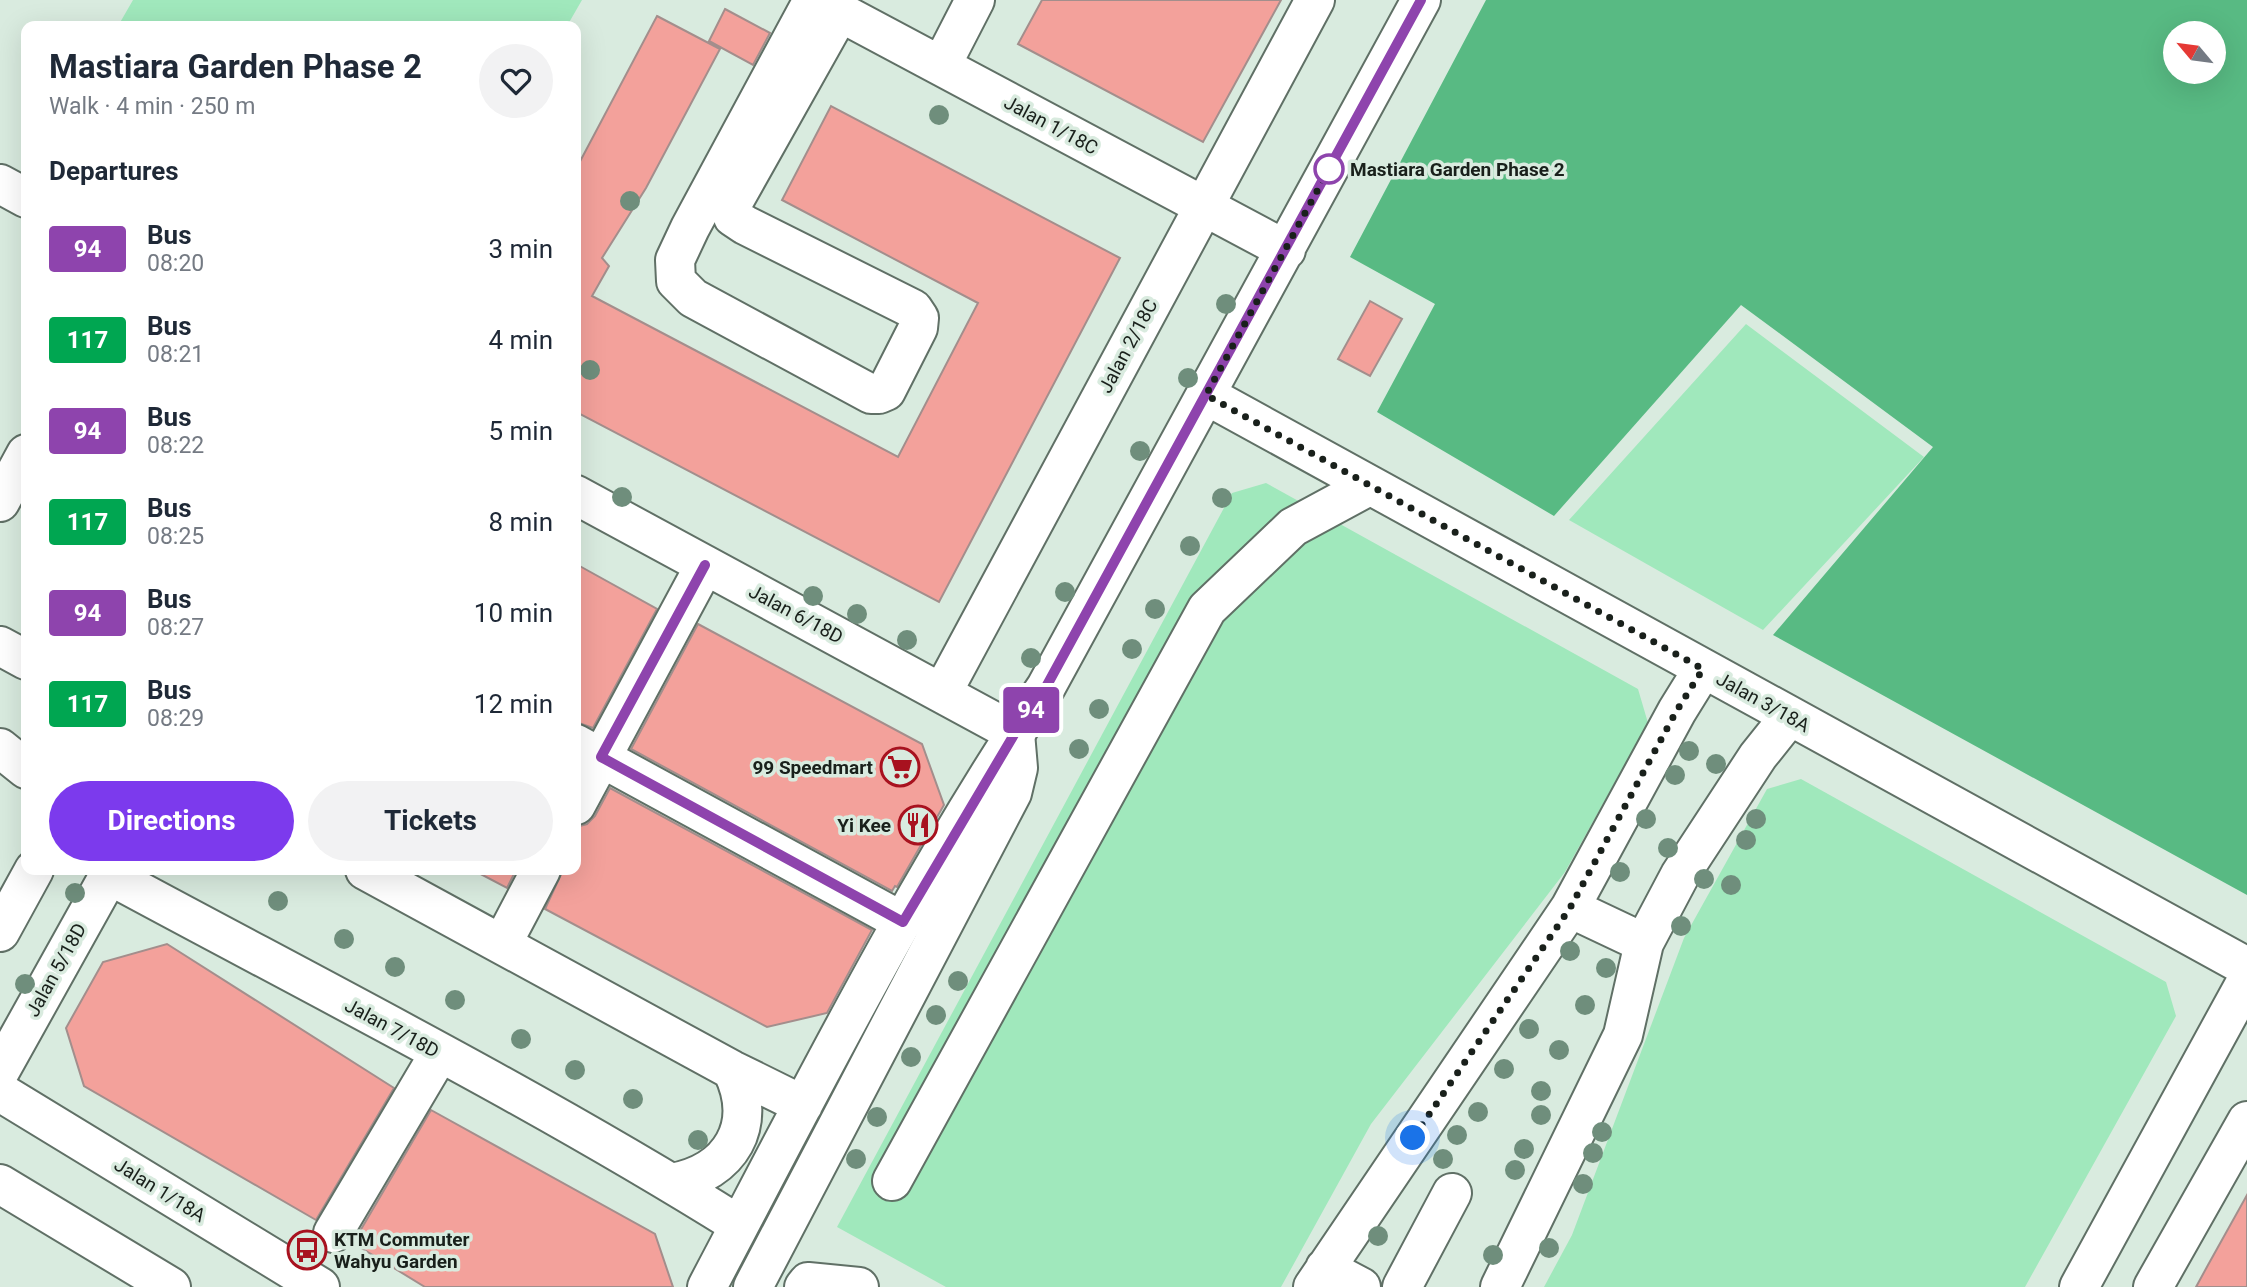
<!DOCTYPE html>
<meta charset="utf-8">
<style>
:root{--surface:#fff;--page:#f2f2f3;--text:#1f2937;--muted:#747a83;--accent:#7c3aed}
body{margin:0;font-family:Roboto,sans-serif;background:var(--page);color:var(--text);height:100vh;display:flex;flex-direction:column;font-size:26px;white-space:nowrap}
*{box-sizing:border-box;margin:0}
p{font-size:23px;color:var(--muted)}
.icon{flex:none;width:38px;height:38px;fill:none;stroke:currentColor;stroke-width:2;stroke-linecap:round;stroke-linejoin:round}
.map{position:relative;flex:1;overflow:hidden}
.side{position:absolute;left:21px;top:21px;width:560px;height:854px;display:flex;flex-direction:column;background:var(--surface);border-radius:14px;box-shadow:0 7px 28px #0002}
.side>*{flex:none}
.badge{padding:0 14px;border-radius:5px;font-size:24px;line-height:46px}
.needle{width:46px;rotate:299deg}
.buttons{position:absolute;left:2163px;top:21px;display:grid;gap:14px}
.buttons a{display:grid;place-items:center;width:63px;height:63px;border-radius:50%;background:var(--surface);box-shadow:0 7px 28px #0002;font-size:35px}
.you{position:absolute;width:35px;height:35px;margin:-18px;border:5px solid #fff;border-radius:50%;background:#1a73e8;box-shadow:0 0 0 10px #1a73e833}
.map>.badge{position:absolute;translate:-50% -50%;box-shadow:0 0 0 4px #fff}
h2{padding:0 28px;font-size:26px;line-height:63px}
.round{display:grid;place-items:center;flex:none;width:74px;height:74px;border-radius:37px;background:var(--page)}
.head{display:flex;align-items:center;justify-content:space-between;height:119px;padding:0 28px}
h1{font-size:33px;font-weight:700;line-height:52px}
.cta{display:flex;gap:14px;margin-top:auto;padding:14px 28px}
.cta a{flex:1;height:80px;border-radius:42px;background:var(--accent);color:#fff;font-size:28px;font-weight:700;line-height:80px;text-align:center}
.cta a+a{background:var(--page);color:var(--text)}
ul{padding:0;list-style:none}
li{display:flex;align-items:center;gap:21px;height:91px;padding:0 28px}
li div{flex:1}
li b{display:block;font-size:26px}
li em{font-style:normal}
li .badge{min-width:77px;font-weight:700;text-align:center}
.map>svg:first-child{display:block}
.green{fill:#a0e8bc}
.forest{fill:#58ba83;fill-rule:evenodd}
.building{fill:#f3a19b;stroke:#a38e8c;stroke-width:2}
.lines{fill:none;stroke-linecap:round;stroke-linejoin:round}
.minor-casing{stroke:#607066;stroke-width:42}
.highway-casing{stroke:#607066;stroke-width:42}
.minor{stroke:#fff;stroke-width:38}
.highway{stroke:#fff;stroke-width:38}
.tree{fill:#6f8e7c}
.line-casing{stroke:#fff;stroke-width:16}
.line{stroke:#8e44ad;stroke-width:10}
.walk{stroke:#19201b;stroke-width:7;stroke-dasharray:0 12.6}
.stop-dot{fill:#fff;stroke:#8e44ad;stroke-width:3.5}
.labels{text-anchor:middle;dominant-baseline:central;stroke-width:7;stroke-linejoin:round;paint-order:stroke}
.street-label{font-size:19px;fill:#19201b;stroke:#d9ebdf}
.stop-label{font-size:19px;font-weight:bold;fill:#19201b;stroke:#d9ebdf;text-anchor:start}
.poi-label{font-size:19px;font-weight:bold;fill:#19201b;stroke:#d9ebdf;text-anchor:end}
</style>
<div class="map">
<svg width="2247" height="1287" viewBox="0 0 2247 1287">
<rect width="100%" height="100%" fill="#d9ebdf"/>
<path class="green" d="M 133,0 L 582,0 L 567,26 L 118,26 Z
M 1746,324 L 1924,457 L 1763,630 L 1569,520 Z
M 1266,483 L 1638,689 L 1648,723 L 1565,872 L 1371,1124 L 1281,1287 L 946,1287 L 837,1227 L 1232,493 Z
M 1801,779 L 2166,982 L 2176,1016 L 2025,1287 L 1544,1287 L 1572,1235 L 1684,938 L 1767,789 Z"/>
<path class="forest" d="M 1486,0 L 2247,0 L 2247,895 L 1773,635 L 1933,447 L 1741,305 L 1554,516 L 1377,412 L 1435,304 L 1350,257 ZM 2175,33 L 2214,33 L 2214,72 L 2175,72 Z"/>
<path class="building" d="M 1042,0 L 1281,0 L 1203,142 L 1018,44 Z
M 725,9 L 770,33 L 753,65 L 709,41 Z
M 657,16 L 720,49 L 646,188 L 602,258 L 609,266 L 592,296 L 898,457 L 978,303 L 782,200 L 831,106 L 1120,258 L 939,602 L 576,412 L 576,169 Z
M 1370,301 L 1402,319 L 1370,376 L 1338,359 Z
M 576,564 L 657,609 L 593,728 L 576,722 Z
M 698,624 L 922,744 L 944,805 L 897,887 L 895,886 L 892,891 L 631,749 Z
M 610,788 L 872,930 L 827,1013 L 767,1027 L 545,909 L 563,870 L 576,870 L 576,827 L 587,824 L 595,816 Z
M 473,870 L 516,870 L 507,888 Z
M 167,944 L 394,1088 L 316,1220 L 84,1086 L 66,1028 L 103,962 Z
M 431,1110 L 655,1234 L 673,1287 L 425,1287 L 353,1243 Z
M 2247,1195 L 2247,1287 L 2196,1287 L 2208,1265 Z"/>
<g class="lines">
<defs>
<path id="minor" d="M 813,0 L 690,228 L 675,260 L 676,281 L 693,298 L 871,394 L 879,394 L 886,391 L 918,328 L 919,318 L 913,309 L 745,225 L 733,217 L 731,206 L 840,12
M 819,1 L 1286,250
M 941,66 L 975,0
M 0,184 L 26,198
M 1206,395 L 2247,967
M 576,495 L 1015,733
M 0,502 L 26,454
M 0,646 L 26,660
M 942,693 L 1315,0
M 576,744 L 903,922
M 0,748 L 26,769
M 576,805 L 705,565
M 365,870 L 732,1070 L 803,1105
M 109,875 C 320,989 536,1098 739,1225
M 1570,908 L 1644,943
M 0,932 L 34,870
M 502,944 L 541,870
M 0,1071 L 112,870
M 0,1092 L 320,1287
M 892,1181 L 1207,609 L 1293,527 L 1369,486
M 672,1183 C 731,1172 759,1125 732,1070
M 0,1184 L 171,1287
M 333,1233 L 439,1054
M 1325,1268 L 1361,1287
M 707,1287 C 814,1084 918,877 1046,687 L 1421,0
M 804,1287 L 808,1282 L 859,1287
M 1313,1287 L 1570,908 L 1677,711 L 1703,669
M 1402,1287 L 1452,1193
M 1500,1287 L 1623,1035 L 1644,943 L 1680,875 L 1758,756 L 1790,716
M 2153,1287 L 2247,1121"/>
<path id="highway" d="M 753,1287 L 1012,793 L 1018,768 L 1015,733
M 2079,1287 L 2247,980"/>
</defs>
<use href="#minor" class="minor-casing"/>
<use href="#highway" class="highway-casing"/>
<use href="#minor" class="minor"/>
<use href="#highway" class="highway"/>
</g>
<g class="tree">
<circle cx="939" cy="115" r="10"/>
<circle cx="630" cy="201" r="10"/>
<circle cx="1226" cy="304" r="10"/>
<circle cx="590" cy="370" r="10"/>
<circle cx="1188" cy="378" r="10"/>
<circle cx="1140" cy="451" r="10"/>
<circle cx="622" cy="497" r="10"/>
<circle cx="1222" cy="498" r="10"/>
<circle cx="1190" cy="546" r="10"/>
<circle cx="1065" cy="592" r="10"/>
<circle cx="813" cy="596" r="10"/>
<circle cx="1155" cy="609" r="10"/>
<circle cx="857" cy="614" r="10"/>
<circle cx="907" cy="640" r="10"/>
<circle cx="1132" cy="649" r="10"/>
<circle cx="1031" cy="658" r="10"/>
<circle cx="1099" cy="709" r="10"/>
<circle cx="1079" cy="749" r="10"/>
<circle cx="1689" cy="751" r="10"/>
<circle cx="1716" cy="764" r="10"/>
<circle cx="1675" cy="775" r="10"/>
<circle cx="1646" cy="819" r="10"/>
<circle cx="1756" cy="819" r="10"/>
<circle cx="1746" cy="840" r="10"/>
<circle cx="1668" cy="848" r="10"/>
<circle cx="1620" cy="872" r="10"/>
<circle cx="1704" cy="879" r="10"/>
<circle cx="1731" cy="885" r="10"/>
<circle cx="75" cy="893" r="10"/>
<circle cx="278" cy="901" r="10"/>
<circle cx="1681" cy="926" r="10"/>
<circle cx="344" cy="939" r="10"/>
<circle cx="1570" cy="951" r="10"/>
<circle cx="395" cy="967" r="10"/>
<circle cx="1606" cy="968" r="10"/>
<circle cx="958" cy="981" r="10"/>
<circle cx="25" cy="984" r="10"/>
<circle cx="455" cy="1000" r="10"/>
<circle cx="1585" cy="1005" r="10"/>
<circle cx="936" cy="1015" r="10"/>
<circle cx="1529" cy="1029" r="10"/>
<circle cx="521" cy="1039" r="10"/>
<circle cx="1559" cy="1050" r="10"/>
<circle cx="911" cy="1057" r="10"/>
<circle cx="1504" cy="1069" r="10"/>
<circle cx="575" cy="1070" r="10"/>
<circle cx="1541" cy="1091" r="10"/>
<circle cx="633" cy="1099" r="10"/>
<circle cx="1478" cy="1112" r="10"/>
<circle cx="1541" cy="1115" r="10"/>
<circle cx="877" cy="1117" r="10"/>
<circle cx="1602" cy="1132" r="10"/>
<circle cx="1457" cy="1135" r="10"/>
<circle cx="698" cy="1140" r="10"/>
<circle cx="1524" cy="1149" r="10"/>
<circle cx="1593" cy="1153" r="10"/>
<circle cx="856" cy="1159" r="10"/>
<circle cx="1443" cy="1159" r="10"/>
<circle cx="1515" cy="1170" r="10"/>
<circle cx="1583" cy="1184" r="10"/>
<circle cx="1378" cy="1236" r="10"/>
<circle cx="1549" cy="1248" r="10"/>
<circle cx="1493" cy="1255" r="10"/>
</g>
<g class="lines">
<defs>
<path id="line" d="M 705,565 L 601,757 L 903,922 L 1015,733 L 1046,687 L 1421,0"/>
</defs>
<use href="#line" class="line-casing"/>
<use href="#line" class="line"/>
<path class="walk" d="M 1329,169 L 1206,395 L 1703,669 L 1677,710 L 1570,908 L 1413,1138"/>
</g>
<defs>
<symbol id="supermarket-ring" viewBox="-11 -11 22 22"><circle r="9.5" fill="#d9ebdf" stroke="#a8121f" stroke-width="1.5"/><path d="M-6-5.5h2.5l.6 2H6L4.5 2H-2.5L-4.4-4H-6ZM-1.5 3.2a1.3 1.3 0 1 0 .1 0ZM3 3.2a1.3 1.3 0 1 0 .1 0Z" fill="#a8121f"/></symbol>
<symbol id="restaurant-ring" viewBox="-11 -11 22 22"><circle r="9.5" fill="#d9ebdf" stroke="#a8121f" stroke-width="1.5"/><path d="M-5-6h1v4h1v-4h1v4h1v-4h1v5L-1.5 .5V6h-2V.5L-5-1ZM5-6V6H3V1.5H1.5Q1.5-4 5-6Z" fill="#a8121f"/></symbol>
<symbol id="bus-ring" viewBox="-11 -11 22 22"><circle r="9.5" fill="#d9ebdf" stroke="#a8121f" stroke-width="1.5"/><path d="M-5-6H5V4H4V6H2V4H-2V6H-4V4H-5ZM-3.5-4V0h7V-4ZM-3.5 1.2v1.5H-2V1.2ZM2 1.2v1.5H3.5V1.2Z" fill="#a8121f"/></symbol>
</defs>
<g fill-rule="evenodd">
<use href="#supermarket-ring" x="878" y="745" width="44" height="44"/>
<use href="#restaurant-ring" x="896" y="803" width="44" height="44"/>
<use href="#bus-ring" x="285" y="1228" width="44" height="44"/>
</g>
<circle class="stop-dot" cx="1329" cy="169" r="14"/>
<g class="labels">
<g class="street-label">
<text transform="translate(1051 125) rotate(28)">Jalan 1/18C</text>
<text transform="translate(1128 346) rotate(-62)">Jalan 2/18C</text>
<text transform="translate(796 614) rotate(28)">Jalan 6/18D</text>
<text transform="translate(1763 702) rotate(29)">Jalan 3/18A</text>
<text transform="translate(56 970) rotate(-61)">Jalan 5/18D</text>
<text transform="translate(392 1028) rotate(28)">Jalan 7/18D</text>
<text transform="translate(160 1190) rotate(32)">Jalan 1/18A</text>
</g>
<g class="stop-label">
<text x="1350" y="169">Mastiara Garden Phase 2</text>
</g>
<g class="poi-label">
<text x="873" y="767">99 Speedmart</text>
<text x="891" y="825">Yi Kee</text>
<text x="334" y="1239" text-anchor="start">KTM Commuter<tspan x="334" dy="22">Wahyu Garden</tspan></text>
</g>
</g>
</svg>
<div class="buttons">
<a><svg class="needle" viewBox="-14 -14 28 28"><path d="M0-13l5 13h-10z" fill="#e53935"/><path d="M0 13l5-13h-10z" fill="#747a83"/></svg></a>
</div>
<div class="you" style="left:1413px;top:1138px"></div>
<b class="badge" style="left:1031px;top:710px;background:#8e44ad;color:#fff">94</b>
<section class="side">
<div class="head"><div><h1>Mastiara Garden Phase 2</h1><p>Walk · 4 min · 250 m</p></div><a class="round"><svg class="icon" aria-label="heart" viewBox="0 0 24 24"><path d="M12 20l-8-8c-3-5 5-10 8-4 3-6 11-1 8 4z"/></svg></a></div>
<h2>Departures</h2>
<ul>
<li><span class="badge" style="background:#8e44ad;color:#fff">94</span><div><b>Bus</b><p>08:20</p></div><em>3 min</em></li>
<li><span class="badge" style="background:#00a651;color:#fff">117</span><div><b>Bus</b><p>08:21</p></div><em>4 min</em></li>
<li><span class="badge" style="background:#8e44ad;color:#fff">94</span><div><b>Bus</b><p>08:22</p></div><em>5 min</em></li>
<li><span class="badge" style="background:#00a651;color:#fff">117</span><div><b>Bus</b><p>08:25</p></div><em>8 min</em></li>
<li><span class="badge" style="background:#8e44ad;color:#fff">94</span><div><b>Bus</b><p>08:27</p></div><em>10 min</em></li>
<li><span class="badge" style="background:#00a651;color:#fff">117</span><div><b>Bus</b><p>08:29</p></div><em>12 min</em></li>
</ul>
<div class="cta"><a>Directions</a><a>Tickets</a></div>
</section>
</div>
